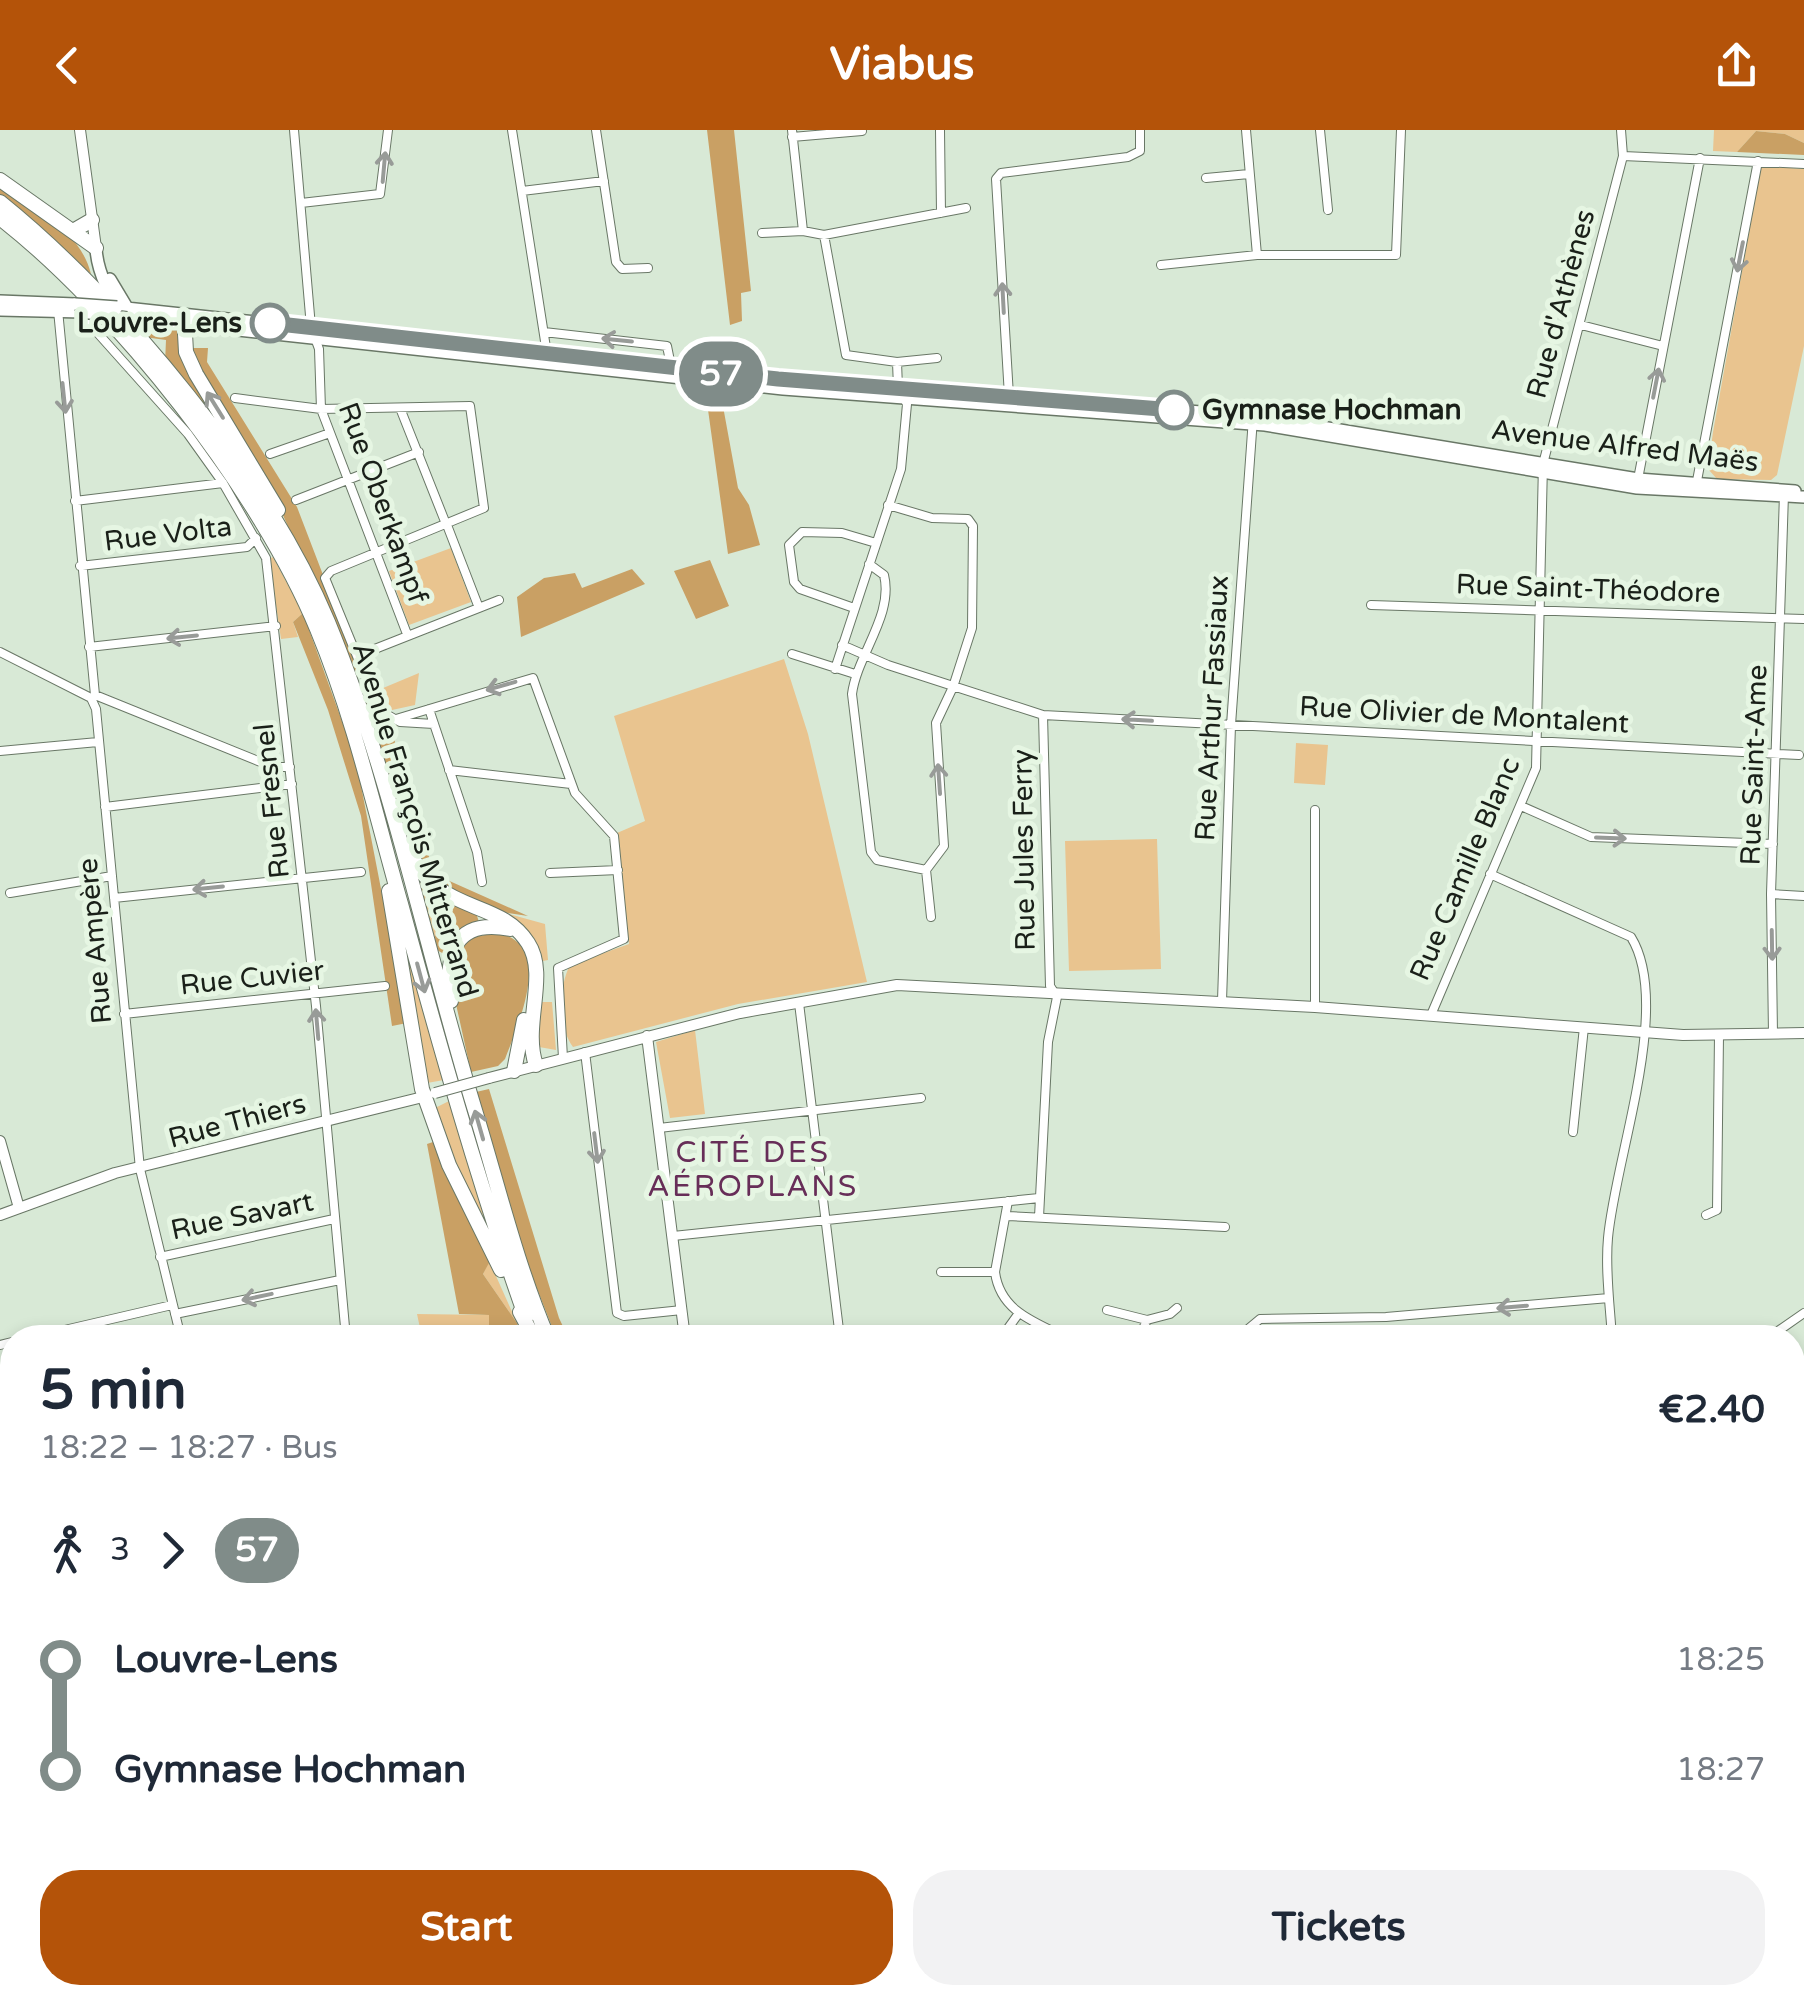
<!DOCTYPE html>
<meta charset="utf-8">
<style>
:root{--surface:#fff;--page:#f2f2f3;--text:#1f2937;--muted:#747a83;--accent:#b45309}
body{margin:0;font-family:"Varela Round",sans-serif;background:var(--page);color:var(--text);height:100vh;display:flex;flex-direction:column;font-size:38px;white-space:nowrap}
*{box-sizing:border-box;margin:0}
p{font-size:32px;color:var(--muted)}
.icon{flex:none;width:55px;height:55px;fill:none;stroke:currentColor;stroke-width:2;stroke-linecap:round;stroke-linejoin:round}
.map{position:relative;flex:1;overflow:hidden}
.side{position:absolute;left:0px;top:1195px;width:1805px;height:680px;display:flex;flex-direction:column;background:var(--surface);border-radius:40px 40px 0 0;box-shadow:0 5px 15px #0003}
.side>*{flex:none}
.badge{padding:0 20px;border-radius:32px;font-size:35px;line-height:65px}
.map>.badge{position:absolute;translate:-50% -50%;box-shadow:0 0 0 5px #fff}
.legs{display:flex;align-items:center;gap:15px;height:110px;padding:0 40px;font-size:32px}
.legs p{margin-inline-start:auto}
.head{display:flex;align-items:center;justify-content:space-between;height:170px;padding:0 40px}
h1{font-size:55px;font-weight:700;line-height:75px}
.action{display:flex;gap:20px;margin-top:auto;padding:20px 40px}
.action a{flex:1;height:115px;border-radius:40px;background:var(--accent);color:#fff;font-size:40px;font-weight:700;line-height:115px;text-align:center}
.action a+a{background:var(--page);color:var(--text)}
ul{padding:0 40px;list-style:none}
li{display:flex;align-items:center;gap:35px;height:110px;font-size:38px}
li i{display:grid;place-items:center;width:15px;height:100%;margin:0 12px;background:currentColor}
li i::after{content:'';width:25px;height:25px;margin:-12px;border:8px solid;border-radius:50%;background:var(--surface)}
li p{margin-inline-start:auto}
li:first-child i{background:linear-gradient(#0000 50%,currentColor 0)}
li:last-child i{background:linear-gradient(currentColor 50%,#0000 0)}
header{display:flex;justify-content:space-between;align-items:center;height:130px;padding:0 40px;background:var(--accent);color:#fff;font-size:45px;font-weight:700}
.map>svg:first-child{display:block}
.green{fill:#e9c48f}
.forest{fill:#c9a064}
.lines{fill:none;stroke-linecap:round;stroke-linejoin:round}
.stream{stroke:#45a7b2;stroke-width:2.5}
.minor-casing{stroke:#697766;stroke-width:10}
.tertiary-casing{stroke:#697766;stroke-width:12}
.secondary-casing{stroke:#697766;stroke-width:14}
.trunk-casing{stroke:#697766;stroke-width:16}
.minor{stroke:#fff;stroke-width:8}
.tertiary{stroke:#fff;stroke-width:10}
.secondary{stroke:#fff;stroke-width:11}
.trunk{stroke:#fff;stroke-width:14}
.tertiary-bridge-casing{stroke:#697766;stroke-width:12;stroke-linecap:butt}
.secondary-bridge-casing{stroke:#697766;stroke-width:14;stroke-linecap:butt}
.tertiary-bridge{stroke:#fff;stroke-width:10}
.secondary-bridge{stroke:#fff;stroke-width:11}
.oneway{stroke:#989b98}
.line-1-casing{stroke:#fff;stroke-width:22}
.line-1{stroke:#808c89;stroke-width:15}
.stop-1-dot{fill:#fff;stroke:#808c89;stroke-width:5}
.labels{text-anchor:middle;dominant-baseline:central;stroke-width:10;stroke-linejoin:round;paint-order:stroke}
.street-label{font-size:28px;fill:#1a2019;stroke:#e6f6e3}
.stop-label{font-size:28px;font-weight:bold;fill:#1a2019;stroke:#e6f6e3;text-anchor:end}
.neighbourhood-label{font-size:30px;letter-spacing:2.5px;fill:#672e58;stroke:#e6f6e3}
</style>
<header><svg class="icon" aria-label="back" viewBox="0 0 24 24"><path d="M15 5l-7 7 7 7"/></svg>Viabus<svg class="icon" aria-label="share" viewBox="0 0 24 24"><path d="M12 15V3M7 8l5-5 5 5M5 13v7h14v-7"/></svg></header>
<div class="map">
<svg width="1804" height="1875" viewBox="0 0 1804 1875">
<rect width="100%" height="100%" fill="#d8e9d6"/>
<path class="green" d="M 1714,0 L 1804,0 L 1804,13 L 1785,4 L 1756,1 L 1737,22 L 1713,21 Z
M 1761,36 L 1804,39 L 1804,216 L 1777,345 L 1771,350 L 1717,349 L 1708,339 L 1713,302 Z
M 451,418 L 471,472 L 409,495 L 389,441 Z
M 273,427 L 303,483 L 293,492 L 298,507 L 281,509 L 269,429 Z
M 784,529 L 808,604 L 867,852 L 738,874 L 573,917 C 557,895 559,856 570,835 L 629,814 L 617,703 L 645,691 L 614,586 Z
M 419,543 L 415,575 L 392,580 L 380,571 L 376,561 Z
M 1296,613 L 1328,615 L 1325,655 L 1294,653 Z
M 1157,709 L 1161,839 L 1069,841 L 1065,711 Z
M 418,746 L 454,789 L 432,810 L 415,747 Z
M 502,782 L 545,794 L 548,830 L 543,831 L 534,808 Z
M 401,804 L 444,950 L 427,953 Z
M 538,872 L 552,872 L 556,920 L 539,917 Z
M 695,900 L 705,984 L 670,988 L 656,912 Z
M 449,971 L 485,1089 L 452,1030 L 435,978 Z
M 462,1070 L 517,1193 L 483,1144 L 489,1131 L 464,1089 Z
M 417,1184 L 489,1185 L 489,1207 L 414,1207 L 412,1200 L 420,1198 Z
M 12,1575 L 12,1862 L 241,1863 L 243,1875 L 0,1875 L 0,1587 Z
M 289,1862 L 438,1862 L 439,1869 L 504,1867 L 502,1875 L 288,1875 Z"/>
<path class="forest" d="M 707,0 L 734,0 L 751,161 L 741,163 L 742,191 L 730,195 Z
M 1756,1 L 1785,4 L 1804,13 L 1804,25 L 1737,22 Z
M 0,55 C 35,79 80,100 91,144 L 0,65 Z
M 133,194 L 179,200 L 219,289 L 213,291 L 165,233 L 166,210 L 144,207 Z
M 191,218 L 208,218 L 207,232 L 297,377 L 361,544 L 355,548 L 267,349 L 200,242 Z
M 705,258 L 720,260 L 738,358 L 749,375 L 760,415 L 728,424 Z
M 710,430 L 729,476 L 696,489 L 674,441 Z
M 632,439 L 645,454 L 521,507 L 517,467 L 544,448 L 575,443 L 582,458 Z
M 303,483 L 356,630 L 407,893 L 392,896 L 361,686 L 328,580 L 293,492 Z
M 369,564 L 378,586 L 397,595 L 393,626 L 432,735 L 421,738 L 417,730 L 362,567 Z
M 445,749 L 528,786 L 502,782 L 438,755 Z
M 433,761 L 476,783 L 480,795 L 446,825 L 435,819 L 432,810 L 453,785 L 433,777 Z
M 497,803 C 555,813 519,892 505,929 L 498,936 L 471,942 L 454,865 L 458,821 L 473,807 Z
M 489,959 L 559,1188 L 568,1207 L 556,1207 L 521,1118 L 476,962 Z
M 436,1011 C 454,1052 466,1093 490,1131 L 483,1144 L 517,1193 L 522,1207 L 489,1207 L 489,1185 L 459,1184 L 427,1014 Z
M 12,1617 L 12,1709 L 0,1706 L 0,1622 Z
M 1792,1755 L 1804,1755 L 1804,1849 L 1798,1840 L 1793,1840 Z
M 0,1831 L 12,1839 L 12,1862 L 100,1863 L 95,1875 L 0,1875 Z
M 1100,1862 L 1392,1862 L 1409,1875 L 1062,1875 L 1099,1868 Z
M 191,1863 L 241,1863 L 243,1875 L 205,1875 Z
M 254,1863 L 289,1863 L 288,1875 L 255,1875 Z
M 1417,1863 L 1758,1863 L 1757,1875 L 1434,1875 Z"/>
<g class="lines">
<path class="stream" d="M 1792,1813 L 1804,1809
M 1631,1875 L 1672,1862"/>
<defs>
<path id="minor" d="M 294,0 L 311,197 L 319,219 L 321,279 L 407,504
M 512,0 L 547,224
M 596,0 L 616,132 L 622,139 L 648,138
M 792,0 L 803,101
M 940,0 L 941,83
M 1246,0 L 1257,125
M 1320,0 L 1328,80
M 792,7 L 862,1
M 1623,26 L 1804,34
M 1206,48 L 1249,44
M 522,61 L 604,51
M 301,73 L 380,64 L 388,0
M 762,103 L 803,101 L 824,105 L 966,78
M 824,105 L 846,225 L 897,232 L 937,228
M 1161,135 L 1257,125 L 1396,125 L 1401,0
M 58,180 L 95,565
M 86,190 L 188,304 L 223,353 L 266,428 L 316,876 L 346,1208
M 1581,195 L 1663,216
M 544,202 L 667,216 L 672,241
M 1009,266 L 996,49 L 1001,43 L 1128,27 L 1140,21 L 1140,0
M 235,268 L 321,279 L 470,276 L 484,378 L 331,441 L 325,448 L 379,580 L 400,592 L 434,594
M 400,278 L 444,389
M 270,324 L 330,303
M 1638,349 L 1700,28
M 1696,356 L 1758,31
M 296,370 L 419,322
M 75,371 L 223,353
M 888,375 L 932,388 L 968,389 L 973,396 L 972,498 L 953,557 L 936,593 L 944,716 L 926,740
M 447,395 L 479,478
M 869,434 L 884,445 C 894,485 857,525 852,564 L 871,722 L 877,730 L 926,740
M 80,436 L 247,417 L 256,408
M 1371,475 L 1804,489
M 854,478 L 800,459 L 794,452 L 789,415 L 802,402 L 842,403 L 876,413
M 842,515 L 888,535 L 1043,585 L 1799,625
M 89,517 L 276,496
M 0,522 L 91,568
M 792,524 L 855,544
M 357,526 L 499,470
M 835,539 L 901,339 L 907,274 L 898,258 L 897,232
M 95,565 L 273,637 L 290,637
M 91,568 L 96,579 L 140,1039 L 181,1208
M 429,579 L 477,722 L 482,752
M 396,589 L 533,548 L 575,663 L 614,706 L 624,809 L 558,838 L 563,928
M 0,621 L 98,612
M 449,640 L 571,654
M 1521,676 L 1591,707 L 1773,714
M 105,677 L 292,654
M 1315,680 L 1315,877
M 926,740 L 931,787
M 550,743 L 618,740
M 1490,744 L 1631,807 C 1673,875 1615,1028 1608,1108 C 1605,1140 1610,1175 1612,1208
M 10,763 L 112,746
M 1771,764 L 1804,766
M 114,768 L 361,742
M 1222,871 L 1231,595 L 1253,288
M 799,873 L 840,1208
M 124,884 L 385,856
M 1431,885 L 1536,638 L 1543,334 L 1623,26 L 1621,0
M 1773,904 L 1771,764 L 1784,364
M 585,922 L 617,1183 L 624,1186 L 682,1180
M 659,998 L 921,968
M 1573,1002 L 1584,897
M 1706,1085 L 1717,1080 L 1719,905
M 1008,1086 L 1225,1097
M 1039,1087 L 1048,912 L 1057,867 L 1050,856 L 1043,585
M 673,1106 L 1039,1068
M 160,1127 L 334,1089
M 941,1142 L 995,1142 L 1008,1071
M 995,1142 C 1000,1181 1034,1192 1067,1208
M 1107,1180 L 1147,1190
M 175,1184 L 340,1150
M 30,1208 L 172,1175
M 926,1208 L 944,1205
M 1001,1208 L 1019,1183
M 1139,1208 L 1147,1190 L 1170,1184 L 1177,1178
M 1246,1208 L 1248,1199 L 1260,1189 L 1386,1187 L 1609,1168
M 1768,1208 L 1804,1183
M 0,1215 L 12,1212
M 1792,1336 L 1804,1331
M 0,1359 L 12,1359
M 0,1444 L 12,1444
M 2,1532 L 12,1532
M 1792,1548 L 1804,1544
M 246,1862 L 248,1875
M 754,1862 L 764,1875
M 832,1875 L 841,1862"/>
<path id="tertiary" d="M 80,0 L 96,118
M 647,906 L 685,1208
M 489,948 L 740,883 L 897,855 L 1315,877 L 1683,905 L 1804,903
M 0,1011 L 19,1078
M 0,1085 L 115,1043 L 427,966
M 1792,1666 L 1804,1662
M 1407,1862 L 1423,1875"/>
<path id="secondary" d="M 96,118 C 97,141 111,172 127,188 L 783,259 L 1265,295 L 1637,358 L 1804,367
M 110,149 L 128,179
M 0,171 L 75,174
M 117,177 L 778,249 L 1201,282
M 0,180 L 82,182
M 1279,290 L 1638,349 L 1795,361"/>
<path id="trunk" d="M 0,50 L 96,118
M 0,72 C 123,171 267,346 328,492 C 392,648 425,816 474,977 C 498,1055 516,1133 548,1208
M 0,88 C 118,180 260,361 317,499 C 354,588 375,682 401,774 C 439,914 478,1052 526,1188
M 73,101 L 92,90
M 184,185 L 186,222 L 196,244 L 278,380
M 409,720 C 437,786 499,767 528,813 C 549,845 522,896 536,935
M 389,761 L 422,959 L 449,1035 L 501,1140
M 451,871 C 445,825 453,788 510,799
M 514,941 L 524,890
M 520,1182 L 534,1208
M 1792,1733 L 1804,1734
M 1792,1745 L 1804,1746"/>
</defs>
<use href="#minor" class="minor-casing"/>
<use href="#tertiary" class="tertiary-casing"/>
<use href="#secondary" class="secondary-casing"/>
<use href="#trunk" class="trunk-casing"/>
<use href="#minor" class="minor"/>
<use href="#tertiary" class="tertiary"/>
<use href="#secondary" class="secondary"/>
<use href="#trunk" class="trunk"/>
<defs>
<path id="tertiary-bridge" d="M 435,963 L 489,948"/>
<path id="secondary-bridge" d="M 75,174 L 117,177
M 82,182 L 127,188"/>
</defs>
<use href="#tertiary-bridge" class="tertiary-bridge-casing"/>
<use href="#secondary-bridge" class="secondary-bridge-casing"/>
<use href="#tertiary-bridge" class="tertiary-bridge"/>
<use href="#secondary-bridge" class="secondary-bridge"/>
</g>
<defs><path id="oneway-shaft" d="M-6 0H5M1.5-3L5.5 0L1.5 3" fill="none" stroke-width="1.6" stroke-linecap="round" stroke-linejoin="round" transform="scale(2.5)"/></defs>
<g class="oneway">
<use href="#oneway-shaft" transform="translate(384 37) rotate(-85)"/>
<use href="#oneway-shaft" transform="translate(1740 127) rotate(101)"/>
<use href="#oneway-shaft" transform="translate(1003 168) rotate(-93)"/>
<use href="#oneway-shaft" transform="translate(617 210) rotate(-174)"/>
<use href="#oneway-shaft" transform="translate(1656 253) rotate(-79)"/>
<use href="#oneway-shaft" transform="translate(64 268) rotate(84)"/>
<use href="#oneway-shaft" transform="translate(215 275) rotate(-122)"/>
<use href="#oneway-shaft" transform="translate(182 507) rotate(174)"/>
<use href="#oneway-shaft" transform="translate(501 556) rotate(164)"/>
<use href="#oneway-shaft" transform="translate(1137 590) rotate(-177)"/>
<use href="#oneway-shaft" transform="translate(939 649) rotate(-94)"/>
<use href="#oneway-shaft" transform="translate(1611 708) rotate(2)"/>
<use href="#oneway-shaft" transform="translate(208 758) rotate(174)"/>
<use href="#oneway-shaft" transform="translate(1772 815) rotate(89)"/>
<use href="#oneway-shaft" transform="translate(421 848) rotate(75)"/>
<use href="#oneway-shaft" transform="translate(317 894) rotate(-95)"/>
<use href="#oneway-shaft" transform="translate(479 995) rotate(-106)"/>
<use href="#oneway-shaft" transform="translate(596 1018) rotate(83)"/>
<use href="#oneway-shaft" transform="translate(257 1167) rotate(168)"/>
<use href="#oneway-shaft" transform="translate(1512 1177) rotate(175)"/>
</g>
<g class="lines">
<defs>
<path id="line-1" d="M 270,193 L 778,249 L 1174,280"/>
</defs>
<use href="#line-1" class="line-1-casing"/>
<use href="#line-1" class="line-1"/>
</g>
<g class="stop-1-dot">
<circle cx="270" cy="193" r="18"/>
<circle cx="1174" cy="280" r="18"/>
</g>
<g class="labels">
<g class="street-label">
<text transform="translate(1561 174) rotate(-75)">Rue d'Athènes</text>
<text transform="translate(1625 316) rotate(7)">Avenue Alfred Maës</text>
<text transform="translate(383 373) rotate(70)">Rue Oberkampf</text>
<text transform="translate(168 404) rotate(-7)">Rue Volta</text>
<text transform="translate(1588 459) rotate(2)">Rue Saint-Théodore</text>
<text transform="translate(1212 578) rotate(-87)">Rue Arthur Fassiaux</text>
<text transform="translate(1464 585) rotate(3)">Rue Olivier de Montalent</text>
<text transform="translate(1754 635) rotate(-88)">Rue Saint-Ame</text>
<text transform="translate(272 671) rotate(-96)">Rue Fresnel</text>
<text transform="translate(415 690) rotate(73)">Avenue François Mitterrand</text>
<text transform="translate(1024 720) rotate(-91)">Rue Jules Ferry</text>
<text transform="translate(1465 739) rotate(-67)">Rue Camille Blanc</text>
<text transform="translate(95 811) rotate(-95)">Rue Ampère</text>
<text transform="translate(252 848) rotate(-6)">Rue Cuvier</text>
<text transform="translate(237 991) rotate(-15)">Rue Thiers</text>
<text transform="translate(242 1086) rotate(-12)">Rue Savart</text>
</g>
<g class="stop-label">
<text x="242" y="193">Louvre-Lens</text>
<text x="1202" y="280" text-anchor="start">Gymnase Hochman</text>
</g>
<g class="neighbourhood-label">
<text x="753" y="1022">CITÉ DES<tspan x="753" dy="34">AÉROPLANS</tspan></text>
</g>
</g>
</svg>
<b class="badge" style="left:721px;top:244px;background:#808c89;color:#fff">57</b>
<section class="side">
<div class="head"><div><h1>5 min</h1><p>18:22 – 18:27 · Bus</p></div><b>€2.40</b></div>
<div class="legs"><svg class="icon" aria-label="walk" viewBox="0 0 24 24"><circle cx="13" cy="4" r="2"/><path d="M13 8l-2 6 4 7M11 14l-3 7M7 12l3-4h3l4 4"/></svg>3<svg class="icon" aria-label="forward" viewBox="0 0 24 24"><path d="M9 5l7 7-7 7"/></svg><b class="badge" style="background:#808c89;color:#fff">57</b></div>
<ul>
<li><i style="color:#808c89"></i><b>Louvre-Lens</b><p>18:25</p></li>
<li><i style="color:#808c89"></i><b>Gymnase Hochman</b><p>18:27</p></li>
</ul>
<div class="action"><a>Start</a><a>Tickets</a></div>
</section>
</div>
